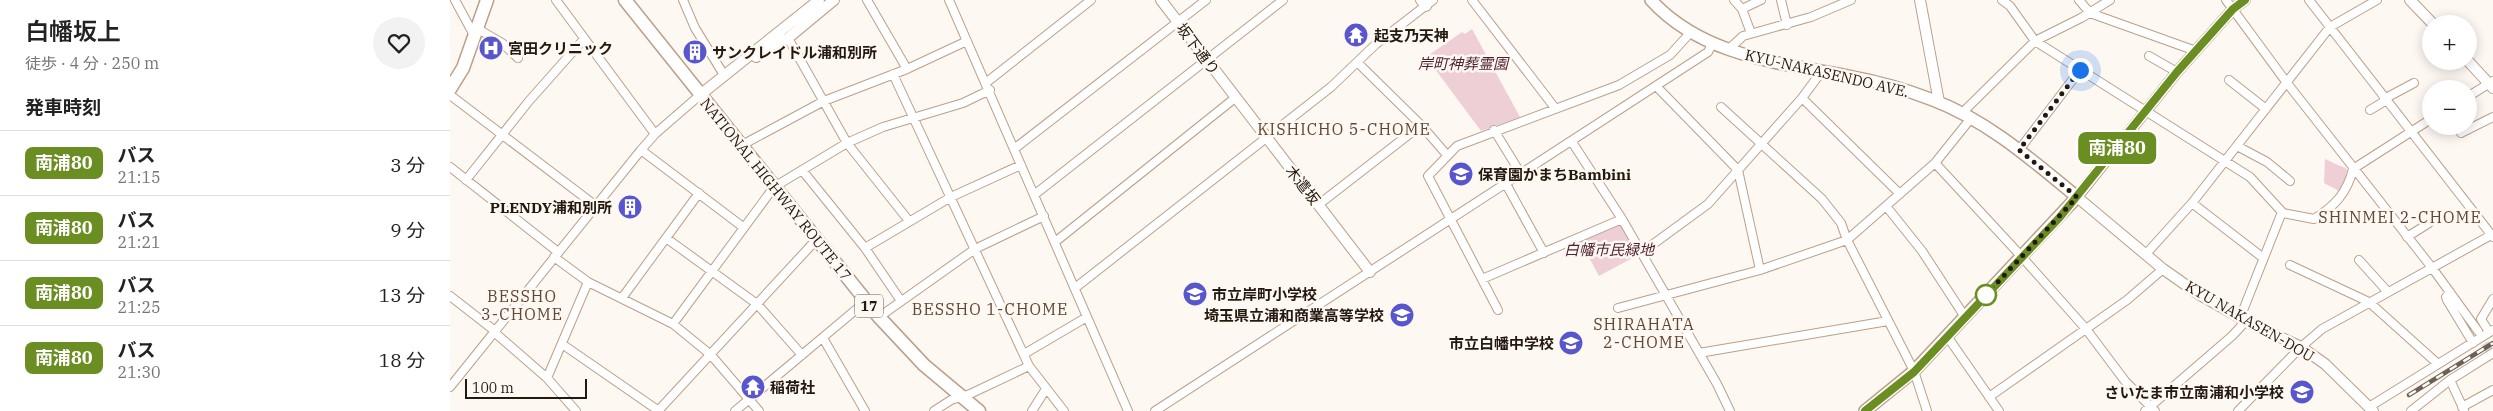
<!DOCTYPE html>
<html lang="ja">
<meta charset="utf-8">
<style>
:root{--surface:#fff;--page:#f2f2f2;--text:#222;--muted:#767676;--line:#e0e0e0}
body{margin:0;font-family:"IBM Plex Serif","Noto Sans JP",serif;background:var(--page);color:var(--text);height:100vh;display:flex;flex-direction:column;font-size:19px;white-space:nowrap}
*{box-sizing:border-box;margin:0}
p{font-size:16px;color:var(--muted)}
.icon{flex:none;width:28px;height:28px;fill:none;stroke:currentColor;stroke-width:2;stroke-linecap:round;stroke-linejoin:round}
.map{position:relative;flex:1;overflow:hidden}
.details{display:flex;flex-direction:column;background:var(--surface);width:450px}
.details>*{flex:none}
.badge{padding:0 10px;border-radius:8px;font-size:18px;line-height:32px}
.fabs{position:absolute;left:1972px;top:15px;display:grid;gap:10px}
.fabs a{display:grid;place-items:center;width:55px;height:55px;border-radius:50%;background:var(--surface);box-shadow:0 2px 12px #0003;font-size:25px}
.scale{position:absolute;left:15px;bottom:12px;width:122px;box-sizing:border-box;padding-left:5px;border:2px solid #241910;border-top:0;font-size:14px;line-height:18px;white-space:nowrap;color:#241910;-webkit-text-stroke:4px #fef8f3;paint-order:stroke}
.you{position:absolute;width:25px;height:25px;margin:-12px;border:4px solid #fff;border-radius:50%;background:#1a73e8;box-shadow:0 0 0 8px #1a73e833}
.map>.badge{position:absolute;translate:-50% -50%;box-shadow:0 0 0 2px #fff}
h2{padding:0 25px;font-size:19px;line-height:45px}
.round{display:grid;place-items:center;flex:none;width:52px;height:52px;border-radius:26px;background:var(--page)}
.summary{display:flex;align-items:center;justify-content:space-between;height:85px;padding:0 25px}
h1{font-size:24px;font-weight:600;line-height:38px}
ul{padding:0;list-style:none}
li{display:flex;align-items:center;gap:15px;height:65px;padding:0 25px;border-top:1px solid var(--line)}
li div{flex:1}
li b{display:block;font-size:19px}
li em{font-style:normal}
li .badge{min-width:55px;font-weight:700;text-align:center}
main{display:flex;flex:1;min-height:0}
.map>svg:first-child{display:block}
.green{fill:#efcfd6}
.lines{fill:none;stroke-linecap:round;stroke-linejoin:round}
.minor-tunnel{stroke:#ddd7d1;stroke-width:8;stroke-dasharray:8 4;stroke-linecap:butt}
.minor-casing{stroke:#bc9f88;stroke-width:10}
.tertiary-casing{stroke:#bc9f88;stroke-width:12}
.secondary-casing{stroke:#bc9f88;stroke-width:14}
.primary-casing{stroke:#bc9f88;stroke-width:15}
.trunk-casing{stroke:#bc9f88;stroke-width:15}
.minor{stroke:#fff;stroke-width:8}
.tertiary{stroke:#fff;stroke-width:10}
.secondary{stroke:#fff;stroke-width:11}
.primary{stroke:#fff;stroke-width:12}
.trunk{stroke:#fff;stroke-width:12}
.rail-casing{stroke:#6a6159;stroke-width:4.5}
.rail{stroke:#fef8f3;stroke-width:2.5;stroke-dasharray:8;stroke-linecap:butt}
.line-casing{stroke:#fff;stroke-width:11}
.line{stroke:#6b8e23;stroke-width:8}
.walk{stroke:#241910;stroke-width:5;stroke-dasharray:0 9}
.stop-dot{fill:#fff;stroke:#6b8e23;stroke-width:2.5}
.labels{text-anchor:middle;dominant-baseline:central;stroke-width:5;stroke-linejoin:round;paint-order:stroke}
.shield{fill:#fef8f3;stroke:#655c54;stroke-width:1}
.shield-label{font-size:14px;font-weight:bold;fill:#241910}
.poi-label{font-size:15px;font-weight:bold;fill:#241910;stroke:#fef8f3;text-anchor:start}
.street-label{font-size:15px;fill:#241910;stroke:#fef8f3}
.park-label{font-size:15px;font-style:italic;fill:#4e1f2d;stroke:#fef8f3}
.neighbourhood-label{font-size:16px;letter-spacing:1px;fill:#624834;stroke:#fef8f3}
</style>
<main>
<section class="details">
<div class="summary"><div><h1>白幡坂上</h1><p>徒歩 · 4 分 · 250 m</p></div><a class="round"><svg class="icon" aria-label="heart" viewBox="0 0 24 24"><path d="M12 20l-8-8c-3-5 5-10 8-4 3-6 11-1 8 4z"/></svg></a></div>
<h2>発車時刻</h2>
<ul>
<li><span class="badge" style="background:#6b8e23;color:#fff">南浦80</span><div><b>バス</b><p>21:15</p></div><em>3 分</em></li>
<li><span class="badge" style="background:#6b8e23;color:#fff">南浦80</span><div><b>バス</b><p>21:21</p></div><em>9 分</em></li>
<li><span class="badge" style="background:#6b8e23;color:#fff">南浦80</span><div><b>バス</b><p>21:25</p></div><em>13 分</em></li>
<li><span class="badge" style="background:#6b8e23;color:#fff">南浦80</span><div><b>バス</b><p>21:30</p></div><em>18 分</em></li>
</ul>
</section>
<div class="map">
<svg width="2043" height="411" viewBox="0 0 2043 411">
<rect width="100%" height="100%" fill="#fef8f3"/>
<path class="green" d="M 1022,29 L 1070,117 L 1031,131 L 976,57 L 1012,32 L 1015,34 Z
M 1875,159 L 1897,169 L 1895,185 L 1891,192 L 1874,183 Z
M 1170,224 L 1188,255 L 1149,276 L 1130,241 Z"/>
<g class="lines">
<path class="minor-tunnel" d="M 2029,333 L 2043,357"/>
<defs>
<path id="minor" d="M 5,0 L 25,37
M 106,0 L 205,134
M 233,0 L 245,28 L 274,75
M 417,0 L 457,69
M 499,0 L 678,411
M 1022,0 L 1105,108
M 1284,0 L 1292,9 L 1311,0
M 1331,0 L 1337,25
M 1552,0 L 1560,6 L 1585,41 L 1800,177 L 1833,213 L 1864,219 C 1885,206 1897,193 1903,169 L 1981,119
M 1629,0 L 1640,13 L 1746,51
M 1776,0 L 1837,83 L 1983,269 L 2028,331
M 1859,0 L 2043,237
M 1292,9 L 1301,33
M 28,29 L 52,43 L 68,58
M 338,38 L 397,143 L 459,221
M 1279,49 L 1293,36 L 1361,17 L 1401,0
M 1699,56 L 1727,72
M 908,63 L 971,125 L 997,155
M 443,74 L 579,366 L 614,411
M 1779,80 L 1816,109
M 537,82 L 641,0
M 1206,86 L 1288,170 L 1310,270
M 0,95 L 146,206
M 2019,96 L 2043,81
M 1352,98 L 1450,194
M 1934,99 L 1964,83
M 1271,107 L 1372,199 L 1391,223 L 1397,240 L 1464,371 L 1477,411
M 1920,110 L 1935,101
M 1513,112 L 1585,41 L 1631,18 L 1660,0
M 1044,130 L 1071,174
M 2011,133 L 2043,117
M 1122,142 L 1172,219 L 1267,384 L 1280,411
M 292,145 L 374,101 L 457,69 L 517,41
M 1787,146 L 1817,162 L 1840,181
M 564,149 L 756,0
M 191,150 L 293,227
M 1569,150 L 1630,70
M 1485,163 L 1572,257 L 1636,329 L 1675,381 L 1705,411
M 0,167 L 108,252
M 352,170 L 415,248 L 451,301
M 16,180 L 79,101 L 134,39
M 1056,184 L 1094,253
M 584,195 L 833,0
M 1742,203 L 1812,257
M 868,205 L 971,125
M 1436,206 L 1472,251 L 1515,317
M 1957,237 L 1979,223
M 216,238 L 307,304 L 352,355
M 605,242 L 785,98
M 415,248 L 501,197 L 571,165
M 1191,253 L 1258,204 L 1352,98 L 1372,71
M 1696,254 L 1742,203 L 1880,27 L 1927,0
M 104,257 L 138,282 L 223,324 L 261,355 L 309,411
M 1909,260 L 1937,291
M 1840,265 L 1919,302 L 1988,364
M 1032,279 L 1172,219
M 625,288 L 881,87 L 926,44 L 983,0
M 2000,292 L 1996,297 L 1997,300 L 2023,343
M 0,296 L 45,331
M 172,298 L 249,193
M 1168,308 L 1310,270 L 1397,240 L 1485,163 L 1522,117
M 1048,310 L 978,176 L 1007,146 L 1169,85 L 1220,55 L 1240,33
M 429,317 L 525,249 L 594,216
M 1790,318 L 1832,212
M 223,324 L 324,187 L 397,143 L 433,127 L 513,103 L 540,90
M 44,332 L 97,378 L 126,411
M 2039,332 L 2031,319 L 2043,299
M 1497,336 L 1549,411
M 373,338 L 415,411
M 112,344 L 209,411
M 1249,353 L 1438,321
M 574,354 L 637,317
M 97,378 L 138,282
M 2000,380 L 2014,410
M 0,387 L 191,150 L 205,134 L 250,95
M 1539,397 L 1677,300 L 1713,269
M 1919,407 L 2043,330
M 2012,407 L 2043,390
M 208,411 L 366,240
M 285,411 L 415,302
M 484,411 L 501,400 L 520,394 L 579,366
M 582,411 L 596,389
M 705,411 L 1258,52 L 1262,44
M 1695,411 L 1782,336 L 1796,321
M 1788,411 L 1851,347 L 1872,329 L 2043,234
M 1961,411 L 2000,380 L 2043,353"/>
<path id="tertiary" d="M 711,0 L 920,272
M 971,0 L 976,6
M 1470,0 L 1489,102
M 1795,0 L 1783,9 L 1727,72 L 1627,197 L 1713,269 L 1750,295 L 1796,321 L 1851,347 L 1875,364 L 1923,411
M 1960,0 L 1983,24
M 306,57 L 338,38 L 384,0
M 2018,61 L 2043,88
M 250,95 L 369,0"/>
<path id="secondary" d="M 1201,0 C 1253,57 1332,63 1403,77 C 1430,82 1457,90 1483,100 C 1538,121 1582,160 1627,197 L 1464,371 L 1415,411"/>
<path id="primary" d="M 0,89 L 13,68 L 37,0"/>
<path id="trunk" d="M 175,0 L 429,317 L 474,365 L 529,411"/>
</defs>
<use href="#minor" class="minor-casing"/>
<use href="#tertiary" class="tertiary-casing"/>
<use href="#secondary" class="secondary-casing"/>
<use href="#primary" class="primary-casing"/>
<use href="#trunk" class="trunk-casing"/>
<use href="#minor" class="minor"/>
<use href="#tertiary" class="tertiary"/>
<use href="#secondary" class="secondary"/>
<use href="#primary" class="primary"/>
<use href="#trunk" class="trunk"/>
<defs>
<path id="rail" d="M 1959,395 L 2043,343"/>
</defs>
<use href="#rail" class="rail-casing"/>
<use href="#rail" class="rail"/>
</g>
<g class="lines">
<defs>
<path id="line" d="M 1415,411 L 1464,372 L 1610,217 L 1727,72 L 1783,9 L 1795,0"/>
</defs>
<use href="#line" class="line-casing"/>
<use href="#line" class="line"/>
<path class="walk" d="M 1536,295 L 1627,197 L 1569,150 L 1630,70"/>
</g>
<defs>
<symbol id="temple-disc" viewBox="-11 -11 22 22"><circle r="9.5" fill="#5856cd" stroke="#fef8f3"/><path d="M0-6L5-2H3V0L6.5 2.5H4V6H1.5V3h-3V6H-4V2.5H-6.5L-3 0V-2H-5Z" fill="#fff"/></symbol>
<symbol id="hospital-disc" viewBox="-11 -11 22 22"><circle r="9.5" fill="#5856cd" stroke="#fef8f3"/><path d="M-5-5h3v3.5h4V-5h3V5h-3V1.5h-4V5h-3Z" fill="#fff"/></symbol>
<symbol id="building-disc" viewBox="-11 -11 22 22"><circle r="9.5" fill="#5856cd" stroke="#fef8f3"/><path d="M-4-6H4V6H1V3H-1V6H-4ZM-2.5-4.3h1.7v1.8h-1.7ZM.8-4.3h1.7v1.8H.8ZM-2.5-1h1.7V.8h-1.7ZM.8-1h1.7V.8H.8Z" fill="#fff"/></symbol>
<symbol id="school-disc" viewBox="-11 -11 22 22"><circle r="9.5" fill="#5856cd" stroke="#fef8f3"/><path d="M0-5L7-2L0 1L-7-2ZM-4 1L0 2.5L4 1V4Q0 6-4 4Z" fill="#fff"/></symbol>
</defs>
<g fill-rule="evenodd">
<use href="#temple-disc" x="892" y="21" width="28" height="28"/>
<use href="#hospital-disc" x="27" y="34" width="28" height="28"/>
<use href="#building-disc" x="231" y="38" width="28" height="28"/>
<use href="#school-disc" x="997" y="160" width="28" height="28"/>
<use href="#building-disc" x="166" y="193" width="28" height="28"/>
<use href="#school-disc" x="731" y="280" width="28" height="28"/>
<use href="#school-disc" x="938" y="301" width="28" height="28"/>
<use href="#school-disc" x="1107" y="329" width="28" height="28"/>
<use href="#temple-disc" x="289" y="373" width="28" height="28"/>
<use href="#school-disc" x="1838" y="378" width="28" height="28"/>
</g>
<circle class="stop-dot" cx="1536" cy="295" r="10"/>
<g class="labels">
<rect class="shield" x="405" y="294.5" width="28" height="23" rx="4"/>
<g class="shield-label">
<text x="419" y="306">17</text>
</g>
<g class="poi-label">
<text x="924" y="35">起支乃天神</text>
<text x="58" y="48">宮田クリニック</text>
<text x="262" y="52">サンクレイドル浦和別所</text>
<text x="1028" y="174">保育園かまちBambini</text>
<text x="162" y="207" text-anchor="end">PLENDY浦和別所</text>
<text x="762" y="294">市立岸町小学校</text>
<text x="934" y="315" text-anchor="end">埼玉県立浦和商業高等学校</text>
<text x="1104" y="343" text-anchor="end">市立白幡中学校</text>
<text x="320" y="387">稲荷社</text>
<text x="1834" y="392" text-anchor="end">さいたま市立南浦和小学校</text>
</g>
<g class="street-label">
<text transform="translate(748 49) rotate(53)">坂下通り</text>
<text transform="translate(1377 73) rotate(13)">KYU-NAKASENDO AVE.</text>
<text transform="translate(853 185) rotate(52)">木遣坂</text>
<text transform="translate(326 189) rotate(51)">NATIONAL HIGHWAY ROUTE 17</text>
<text transform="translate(1800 321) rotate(30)">KYU NAKASEN-DOU</text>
</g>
<g class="park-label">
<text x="1013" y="63">岸町神葬霊園</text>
<text x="1159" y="249">白幡市民緑地</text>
</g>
<g class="neighbourhood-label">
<text x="894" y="129">KISHICHO 5-CHOME</text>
<text x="1950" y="217">SHINMEI 2-CHOME</text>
<text x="72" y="296">BESSHO<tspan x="72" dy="18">3-CHOME</tspan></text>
<text x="540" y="309">BESSHO 1-CHOME</text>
<text x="1194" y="324">SHIRAHATA<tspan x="1194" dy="18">2-CHOME</tspan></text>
</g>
</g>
</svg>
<div class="fabs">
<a>+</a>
<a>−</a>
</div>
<div class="scale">100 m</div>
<div class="you" style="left:1630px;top:70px"></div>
<b class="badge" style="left:1667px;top:148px;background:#6b8e23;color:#fff">南浦80</b>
</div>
</main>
